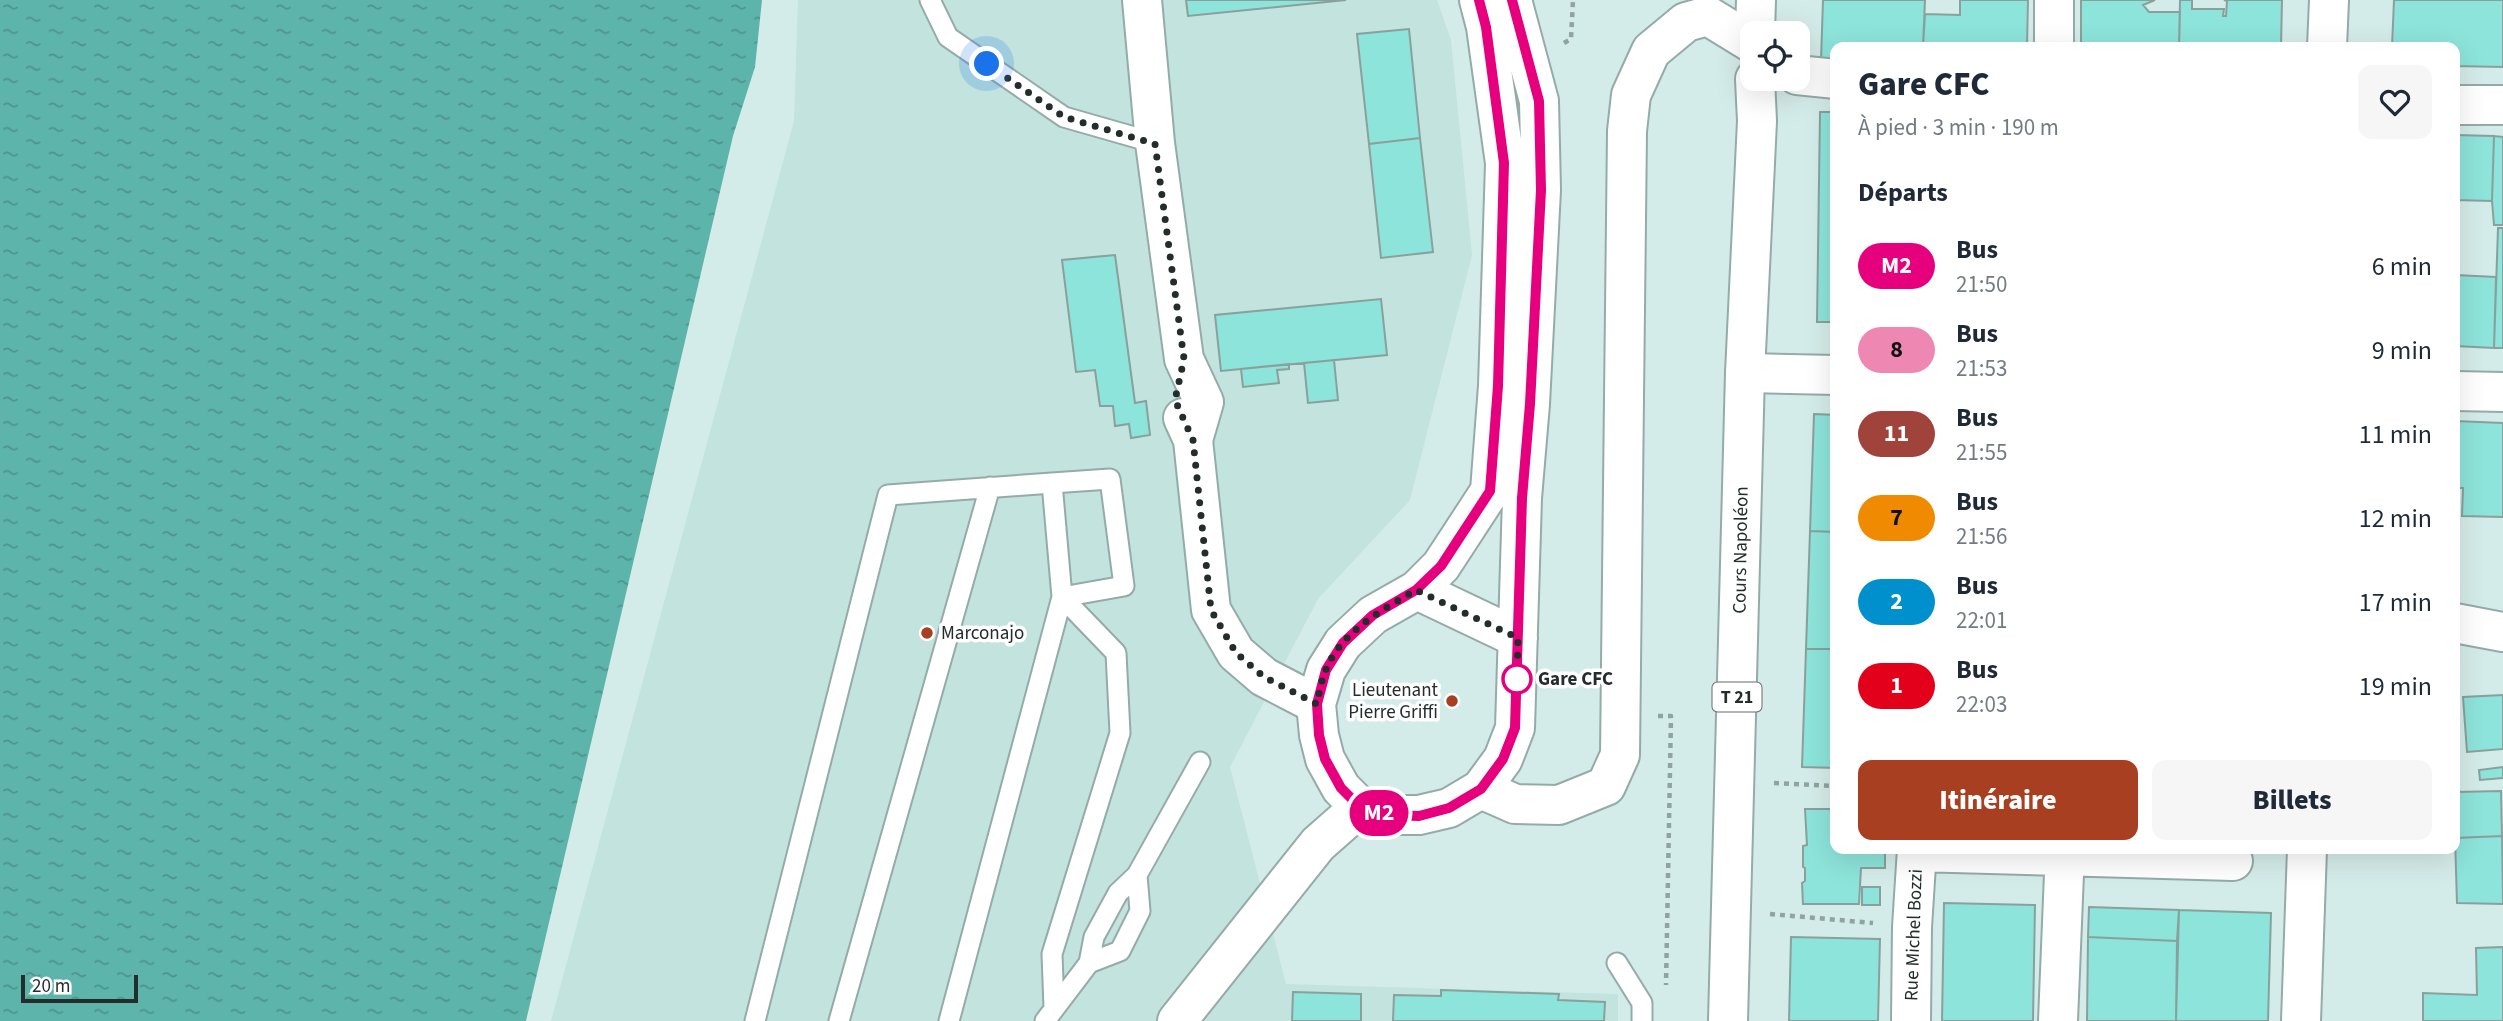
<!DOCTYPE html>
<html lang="fr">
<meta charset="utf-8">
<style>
:root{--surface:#fff;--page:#f6f6f7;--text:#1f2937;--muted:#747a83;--accent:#a73f20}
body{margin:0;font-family:"Source Sans 3",sans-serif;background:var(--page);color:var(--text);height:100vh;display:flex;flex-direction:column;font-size:26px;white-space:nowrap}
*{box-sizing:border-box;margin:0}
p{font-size:23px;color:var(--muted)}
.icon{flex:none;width:38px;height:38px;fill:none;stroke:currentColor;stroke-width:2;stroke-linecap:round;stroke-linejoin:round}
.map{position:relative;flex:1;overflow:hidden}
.drawer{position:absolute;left:1830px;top:42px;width:630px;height:812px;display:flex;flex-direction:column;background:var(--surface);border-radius:14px;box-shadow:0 7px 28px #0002}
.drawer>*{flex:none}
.badge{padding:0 14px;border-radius:23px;font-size:24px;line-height:46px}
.fabs{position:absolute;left:1740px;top:21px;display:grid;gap:14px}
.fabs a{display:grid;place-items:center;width:70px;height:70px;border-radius:14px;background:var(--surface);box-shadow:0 7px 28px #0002;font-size:35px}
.scale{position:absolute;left:21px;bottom:18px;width:117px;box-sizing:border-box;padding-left:7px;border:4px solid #242d2c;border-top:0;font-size:19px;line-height:24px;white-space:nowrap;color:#242d2c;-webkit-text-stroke:5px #fff;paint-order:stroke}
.you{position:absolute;width:35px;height:35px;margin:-18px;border:5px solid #fff;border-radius:50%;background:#1a73e8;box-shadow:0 0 0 10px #1a73e833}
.map>.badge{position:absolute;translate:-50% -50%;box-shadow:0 0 0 4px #fff}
h2{padding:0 28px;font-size:26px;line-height:63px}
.round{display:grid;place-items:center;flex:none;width:74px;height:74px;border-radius:14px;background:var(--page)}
.head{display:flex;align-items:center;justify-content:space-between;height:119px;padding:0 28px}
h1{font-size:33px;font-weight:800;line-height:52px}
.primary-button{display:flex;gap:14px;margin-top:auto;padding:14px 28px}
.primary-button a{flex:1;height:80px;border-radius:14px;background:var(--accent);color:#fff;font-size:28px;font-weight:800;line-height:80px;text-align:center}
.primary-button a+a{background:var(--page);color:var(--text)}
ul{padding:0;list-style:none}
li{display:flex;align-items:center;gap:21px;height:84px;padding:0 28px}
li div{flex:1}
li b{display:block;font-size:26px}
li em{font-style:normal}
li .badge{min-width:77px;font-weight:700;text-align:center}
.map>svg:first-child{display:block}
.built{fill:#c2e3de}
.water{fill:url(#water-ripples)}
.building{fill:#8de4da;stroke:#8aa09d;stroke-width:2}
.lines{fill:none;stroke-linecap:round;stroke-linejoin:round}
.service-casing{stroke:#95aba8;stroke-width:23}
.minor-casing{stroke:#95aba8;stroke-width:42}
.secondary-casing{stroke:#95aba8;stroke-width:42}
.primary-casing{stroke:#95aba8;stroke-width:42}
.path{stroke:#90a3a0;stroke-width:4.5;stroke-dasharray:5 5;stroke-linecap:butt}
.service{stroke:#fff;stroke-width:19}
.minor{stroke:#fff;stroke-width:38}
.secondary{stroke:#fff;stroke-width:38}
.primary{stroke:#fff;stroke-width:38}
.line-casing{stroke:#fff;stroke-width:16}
.line{stroke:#e6007e;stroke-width:10}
.walk{stroke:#242d2c;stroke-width:7;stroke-dasharray:0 12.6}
.poi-dot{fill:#a73f20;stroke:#fff;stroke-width:2.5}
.stop-dot{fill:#fff;stroke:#e6007e;stroke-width:3.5}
.labels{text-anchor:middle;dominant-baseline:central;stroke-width:7;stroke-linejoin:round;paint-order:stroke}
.shield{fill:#fff;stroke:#666c6b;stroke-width:2}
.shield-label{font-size:18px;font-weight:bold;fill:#242d2c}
.street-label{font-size:19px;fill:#242d2c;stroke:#fff}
.poi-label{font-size:19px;fill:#242d2c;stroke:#fff;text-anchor:start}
.stop-label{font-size:19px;font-weight:bold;fill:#242d2c;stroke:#fff;text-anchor:start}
</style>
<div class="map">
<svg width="2503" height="1021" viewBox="0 0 2503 1021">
<defs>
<pattern id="water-ripples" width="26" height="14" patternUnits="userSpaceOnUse" patternTransform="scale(1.75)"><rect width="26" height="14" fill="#5db4ab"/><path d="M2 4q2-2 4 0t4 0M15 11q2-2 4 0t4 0" fill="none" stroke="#4d938b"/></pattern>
</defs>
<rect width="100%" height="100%" fill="#d4ece9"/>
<path class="built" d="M 798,0 L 1437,0 L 1451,40 L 1472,255 L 1410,500 L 1318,599 L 1230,767 L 1286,984 L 1618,994 L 1618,1021 L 551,1021 L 794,121 Z"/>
<path class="water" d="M 0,0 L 762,0 L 755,67 L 733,136 L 526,1021 L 0,1021 Z"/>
<path class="building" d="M 1186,0 L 1346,0 L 1188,16 Z
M 1823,0 L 1925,0 L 1923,47 L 1836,47 L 1836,60 L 1821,60 Z
M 1960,0 L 2028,0 L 2027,47 L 1923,47 L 1925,14 L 1960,15 Z
M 2081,0 L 2155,0 L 2143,5 L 2149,12 L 2180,12 L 2179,47 L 2081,47 Z
M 2180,0 L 2192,0 L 2192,9 L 2224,9 L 2223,16 L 2226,16 L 2227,1 L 2224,0 L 2282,0 L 2281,47 L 2179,47 Z
M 2394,0 L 2503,0 L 2503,67 L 2455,66 L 2455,47 L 2392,47 Z
M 1409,29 L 1420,138 L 1369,144 L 1357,34 Z
M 1820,112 L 1836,112 L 1836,322 L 1817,322 Z
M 2455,135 L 2494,136 L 2492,201 L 2455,200 Z
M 2494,136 L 2503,137 L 2503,225 L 2494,225 L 2492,201 Z
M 1420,138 L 1433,252 L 1381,258 L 1369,144 Z
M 2498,228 L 2503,228 L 2503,348 L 2494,348 Z
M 1115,255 L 1135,403 L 1146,401 L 1150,435 L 1131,438 L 1129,424 L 1115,426 L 1113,406 L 1100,406 L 1095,370 L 1076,372 L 1062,260 Z
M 2455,275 L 2496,277 L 2494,348 L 2455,346 Z
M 1381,299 L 1387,355 L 1221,371 L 1215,315 Z
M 1334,360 L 1338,400 L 1308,403 L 1304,363 Z
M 1289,364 L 1289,369 L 1277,370 L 1279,383 L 1243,387 L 1241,369 Z
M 1814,414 L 1836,415 L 1836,532 L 1810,531 Z
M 2455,421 L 2503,423 L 2503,517 L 2462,516 L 2463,488 L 2455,488 Z
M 1810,531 L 1836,532 L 1836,649 L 1806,649 Z
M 1806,649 L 1836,649 L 1836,768 L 1802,767 Z
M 2503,695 L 2503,749 L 2467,752 L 2463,697 Z
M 2503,767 L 2503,778 L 2480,780 L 2479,770 Z
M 2501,791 L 2502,836 L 2455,838 L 2455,792 Z
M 1805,809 L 1836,809 L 1836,849 L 1885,849 L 1885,868 L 1861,868 L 1859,904 L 1803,904 L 1802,883 L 1805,881 L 1805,868 L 1803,867 L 1803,846 L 1807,845 Z
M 2502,836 L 2503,904 L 2457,903 L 2455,838 Z
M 1862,887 L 1880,887 L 1880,905 L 1862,905 Z
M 1944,903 L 2035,905 L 2033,1021 L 1942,1021 Z
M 2089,907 L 2179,910 L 2177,941 L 2088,937 Z
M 2179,910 L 2271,913 L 2268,1021 L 2176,1021 Z
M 1791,937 L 1880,939 L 1878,1021 L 1789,1021 Z
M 2088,937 L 2177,941 L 2176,1021 L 2087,1021 Z
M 2503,947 L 2503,1021 L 2423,1021 L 2423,993 L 2477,995 L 2476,948 Z
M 1441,990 L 1559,994 L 1558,1000 L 1605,1002 L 1604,1021 L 1393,1021 L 1394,995 L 1441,996 Z
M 1293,992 L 1361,994 L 1361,1021 L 1292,1021 Z"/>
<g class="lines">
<defs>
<path id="service" d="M 930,0 L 948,37 L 1064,117 L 1155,143
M 1052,483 L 1110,479 L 1124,586 L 1062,597
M 1089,963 L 1120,951 L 1140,911 L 1137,875
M 1617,963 L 1642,1003 L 1642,1021
M 1054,1008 L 1052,954 L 1120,733 L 1116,653 L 1062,597
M 755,1021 L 888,495 L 1052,483 L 1062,597 L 949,1021
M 839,1021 L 990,487
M 1045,1021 L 1089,963 L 1094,937 L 1118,893 L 1137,875 L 1200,762"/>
<path id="minor" d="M 1142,0 L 1155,143 L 1184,359 L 1204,402 L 1193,440
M 2054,47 L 2054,0
M 2327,47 L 2329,0
M 1797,75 L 1836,79
M 2455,105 L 2503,105
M 1183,418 L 1193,440 L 1211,610 L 1236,653 L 1264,677 L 1316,704
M 2455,623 L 2503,632
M 1917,852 L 2233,861
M 1911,1021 L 1912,927 L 1917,849
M 2058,1021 L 2065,849"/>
<path id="secondary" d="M 1745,373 L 1836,375
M 2455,391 L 2503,392
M 1481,789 L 1515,804 L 1559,805 L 1606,786 L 1620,755 L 1627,131 L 1631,95 L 1651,51 L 1686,22 L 1708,16 L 1752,43
M 2301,1021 L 2307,849"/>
<path id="primary" d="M 1479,0 L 1486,27 L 1505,163 L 1498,386 L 1490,491 L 1441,566 L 1417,590 L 1373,615 L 1343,643 L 1326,670 L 1316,704 L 1319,735 L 1325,759 L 1341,788 L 1360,807 L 1387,815 L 1419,815 L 1449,808 L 1481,789 L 1503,759 L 1515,728 L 1522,498 L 1530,404 L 1541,190 L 1539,101 L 1512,0
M 1755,33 L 1756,0
M 1417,590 L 1518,638
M 1177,1021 L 1318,844 L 1360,807
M 1728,1021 L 1745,373 L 1757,121 L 1755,79"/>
</defs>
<use href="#service" class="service-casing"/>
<use href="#minor" class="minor-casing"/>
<use href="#secondary" class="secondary-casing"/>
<use href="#primary" class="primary-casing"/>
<path class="path" d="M 1564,43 L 1571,39 L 1573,0
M 1658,716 L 1671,716 L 1666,985
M 1774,783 L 1836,786
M 1770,914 L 1873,923"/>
<use href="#service" class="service"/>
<use href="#minor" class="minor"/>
<use href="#secondary" class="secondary"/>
<use href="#primary" class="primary"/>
</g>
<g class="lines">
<defs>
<path id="line" d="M 1479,0 L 1486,27 L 1504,163 L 1498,386 L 1490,491 L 1441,566 L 1416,590 L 1373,615 L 1343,643 L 1326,670 L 1317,704 L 1319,735 L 1325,759 L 1341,788 L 1360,807 L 1387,815 L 1419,816 L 1449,808 L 1481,789 L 1503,759 L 1515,728 L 1522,498 L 1530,404 L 1541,190 L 1539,101 L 1512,0"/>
</defs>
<use href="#line" class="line-casing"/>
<use href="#line" class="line"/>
<path class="walk" d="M 987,64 L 1064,117 L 1155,144 L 1184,359 L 1175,400 L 1193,440 L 1211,610 L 1236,653 L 1264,677 L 1317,704 C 1319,693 1321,682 1325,672 C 1340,632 1382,610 1416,590 L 1518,638 L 1517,683 L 1517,679"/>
</g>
<g class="poi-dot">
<circle cx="927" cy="633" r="7"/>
<circle cx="1452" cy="701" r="7"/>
</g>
<circle class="stop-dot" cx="1517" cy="679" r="14"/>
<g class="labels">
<rect class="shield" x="1712.5" y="682.5" width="49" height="29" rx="5"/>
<g class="shield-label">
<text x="1737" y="697">T 21</text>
</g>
<g class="street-label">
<text transform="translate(1741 550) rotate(-89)">Cours Napoléon</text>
<text transform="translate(1914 935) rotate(-88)">Rue Michel Bozzi</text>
</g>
<g class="poi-label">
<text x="941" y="633">Marconajo</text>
<text x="1438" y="690" text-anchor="end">Lieutenant<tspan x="1438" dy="22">Pierre Griffi</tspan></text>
</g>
<g class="stop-label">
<text x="1538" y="679">Gare CFC</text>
</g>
</g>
</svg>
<div class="fabs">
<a><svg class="icon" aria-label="locate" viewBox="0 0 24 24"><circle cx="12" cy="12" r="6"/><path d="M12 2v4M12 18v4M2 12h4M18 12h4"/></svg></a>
</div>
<div class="scale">20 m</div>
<div class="you" style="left:987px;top:64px"></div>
<b class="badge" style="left:1379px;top:813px;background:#e6007e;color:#fff">M2</b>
<section class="drawer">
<div class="head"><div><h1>Gare CFC</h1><p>À pied · 3 min · 190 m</p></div><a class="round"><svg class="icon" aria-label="heart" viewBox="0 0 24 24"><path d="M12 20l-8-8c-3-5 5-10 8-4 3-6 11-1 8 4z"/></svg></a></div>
<h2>Départs</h2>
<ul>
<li><span class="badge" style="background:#e6007e;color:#fff">M2</span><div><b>Bus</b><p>21:50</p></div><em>6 min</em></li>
<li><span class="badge" style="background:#ee87b2;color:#111">8</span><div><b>Bus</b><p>21:53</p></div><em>9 min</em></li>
<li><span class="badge" style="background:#9f433b;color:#fff">11</span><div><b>Bus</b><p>21:55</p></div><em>11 min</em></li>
<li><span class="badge" style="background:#f08a00;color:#111">7</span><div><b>Bus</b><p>21:56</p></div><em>12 min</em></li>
<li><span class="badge" style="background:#0090cd;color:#fff">2</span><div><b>Bus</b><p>22:01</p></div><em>17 min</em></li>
<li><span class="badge" style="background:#e2001a;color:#fff">1</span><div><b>Bus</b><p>22:03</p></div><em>19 min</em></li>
</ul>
<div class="primary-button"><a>Itinéraire</a><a>Billets</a></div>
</section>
</div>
